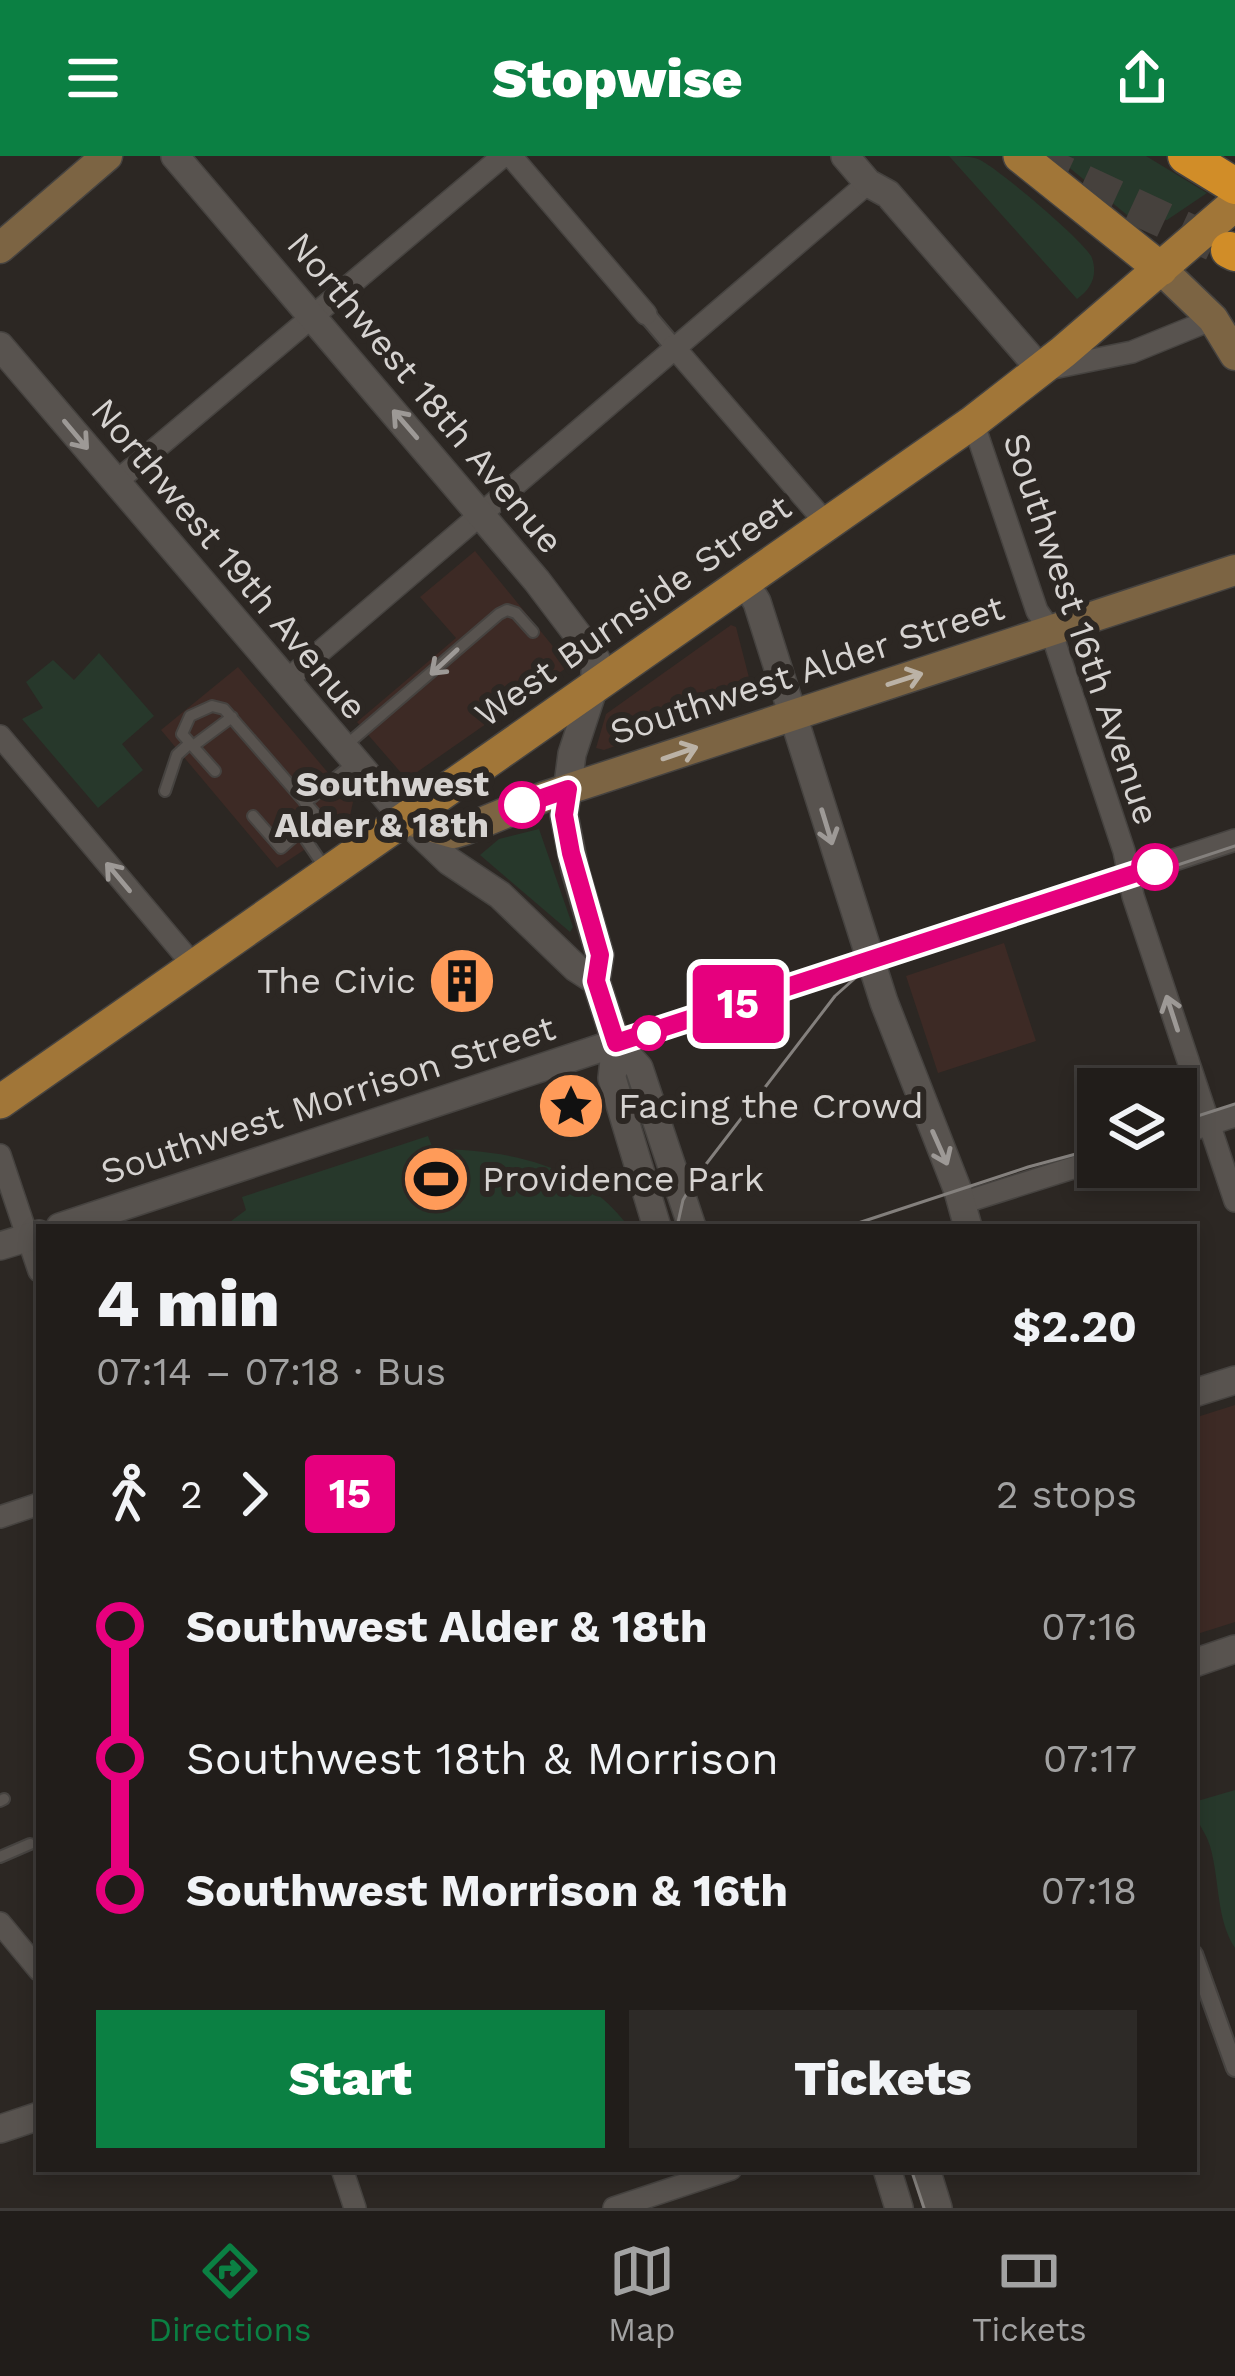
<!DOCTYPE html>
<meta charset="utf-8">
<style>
:root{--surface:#211d1a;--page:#2d2a27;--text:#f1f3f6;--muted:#a2a2a2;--line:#3e3b39;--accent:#0b8043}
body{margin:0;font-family:"Work Sans",sans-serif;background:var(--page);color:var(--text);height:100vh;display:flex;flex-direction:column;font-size:45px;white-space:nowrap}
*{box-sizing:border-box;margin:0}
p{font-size:39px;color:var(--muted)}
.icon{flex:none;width:66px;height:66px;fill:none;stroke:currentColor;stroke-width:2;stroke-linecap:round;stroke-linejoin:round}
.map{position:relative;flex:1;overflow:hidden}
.sheet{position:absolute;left:36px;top:1068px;width:1161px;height:948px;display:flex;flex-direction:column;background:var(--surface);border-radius:0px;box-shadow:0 6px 18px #0003,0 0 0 3px var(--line)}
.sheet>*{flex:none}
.badge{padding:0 24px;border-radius:9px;font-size:42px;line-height:78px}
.fabs{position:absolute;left:1077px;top:912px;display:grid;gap:24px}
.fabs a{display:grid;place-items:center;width:120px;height:120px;border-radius:0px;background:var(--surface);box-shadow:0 6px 18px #0003,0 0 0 3px var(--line);font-size:60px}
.map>.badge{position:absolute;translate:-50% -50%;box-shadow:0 0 0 6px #fff}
.legs{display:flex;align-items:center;gap:18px;height:132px;padding:0 60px;font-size:39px}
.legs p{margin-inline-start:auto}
.head{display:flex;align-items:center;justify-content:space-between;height:204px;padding:0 60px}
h1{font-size:66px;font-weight:800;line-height:90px}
.button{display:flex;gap:24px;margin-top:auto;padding:24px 60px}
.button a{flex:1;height:138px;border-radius:0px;background:var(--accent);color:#fff;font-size:48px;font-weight:800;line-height:138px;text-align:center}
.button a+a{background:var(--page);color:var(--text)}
ul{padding:0 60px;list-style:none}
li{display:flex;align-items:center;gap:42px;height:132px;font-size:45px}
li i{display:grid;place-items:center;width:18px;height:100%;margin:0 15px;background:currentColor}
li i::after{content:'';width:30px;height:30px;margin:-15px;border:9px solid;border-radius:50%;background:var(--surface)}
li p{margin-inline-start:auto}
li:first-child i{background:linear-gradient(#0000 50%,currentColor 0)}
li:last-child i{background:linear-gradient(currentColor 50%,#0000 0)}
header{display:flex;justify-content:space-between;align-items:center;height:156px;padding:0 60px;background:var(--accent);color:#fff;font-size:54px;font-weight:800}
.tabs{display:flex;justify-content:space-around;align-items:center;height:168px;border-top:3px solid var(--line);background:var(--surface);font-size:33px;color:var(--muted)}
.tabs a{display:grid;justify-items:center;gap:6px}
.tabs .current{color:var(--accent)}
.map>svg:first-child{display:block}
.commercial{fill:#3d2a25}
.green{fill:#27382b}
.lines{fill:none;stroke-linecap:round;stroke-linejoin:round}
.motorway-tunnel{stroke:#46413d;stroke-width:36;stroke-dasharray:36 18;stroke-linecap:butt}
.service-casing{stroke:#464340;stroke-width:14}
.pedestrian-casing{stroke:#464340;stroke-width:20}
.minor-casing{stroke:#464340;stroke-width:24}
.tertiary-casing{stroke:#464340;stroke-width:30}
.secondary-casing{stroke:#464340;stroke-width:33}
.primary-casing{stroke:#464340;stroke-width:36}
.motorway-casing{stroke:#464340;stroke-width:39}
.service{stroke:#58534f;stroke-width:10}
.pedestrian{stroke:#58534f;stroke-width:16}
.minor{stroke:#58534f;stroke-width:21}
.tertiary{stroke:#58534f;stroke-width:27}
.secondary{stroke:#7c6443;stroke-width:30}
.primary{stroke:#a17638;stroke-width:33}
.motorway{stroke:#d18d28;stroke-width:36}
.tram{stroke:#84807d;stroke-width:3}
.oneway{stroke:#9d9996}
.oneway2{stroke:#bbb2a6}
.line-1-casing{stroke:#fff;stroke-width:27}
.line-1{stroke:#e6007e;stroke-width:18}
.stop-1-dot{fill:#fff;stroke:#e6007e;stroke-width:6}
.labels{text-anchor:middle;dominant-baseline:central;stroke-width:12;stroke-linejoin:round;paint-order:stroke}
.street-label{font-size:36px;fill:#d6d3d1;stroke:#2c2723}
.stop-label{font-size:36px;font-weight:bold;fill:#d6d3d1;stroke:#2c2723;text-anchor:end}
.poi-label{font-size:36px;fill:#d6d3d1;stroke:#2c2723;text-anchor:start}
</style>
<header><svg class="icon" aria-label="menu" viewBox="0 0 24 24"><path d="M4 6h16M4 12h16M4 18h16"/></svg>Stopwise<svg class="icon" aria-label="share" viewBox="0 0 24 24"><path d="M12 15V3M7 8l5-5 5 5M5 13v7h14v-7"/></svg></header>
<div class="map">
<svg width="1235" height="2052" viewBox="0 0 1235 2052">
<rect width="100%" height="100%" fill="#2c2723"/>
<path class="commercial" d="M 475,395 L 569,510 L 410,621 L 403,619 L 357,566 L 456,482 L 420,441 Z
M 731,469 L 736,471 L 754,541 L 604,594 L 596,592 L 606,558 Z
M 238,511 L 353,646 L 349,664 L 277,712 L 161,574 Z
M 1004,787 L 1036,885 L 938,917 L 906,820 Z
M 1235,1249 L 1235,1466 L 1194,1479 L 1194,1262 Z"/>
<path class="green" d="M 949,0 C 958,0 969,0 978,3 C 993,8 1088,88 1092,102 C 1098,120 1091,133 1077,143 Z
M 1055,0 L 1146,0 L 1207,37 L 1167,64 L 1132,63 Z
M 99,497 L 154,560 L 122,588 L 143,614 L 98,652 L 22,563 L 43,552 L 26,526 L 53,504 L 74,524 Z
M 539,673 L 573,771 L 570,776 L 480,699 L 499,683 Z
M 428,980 L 433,993 C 509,994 581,1007 629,1071 L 223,1071 L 246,1054 L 242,1041 Z
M 1235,1634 L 1235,1792 C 1216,1763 1220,1725 1210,1690 C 1205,1673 1194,1666 1194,1646 Z"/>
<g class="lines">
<path class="motorway-tunnel" d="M 1034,4 L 1224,92"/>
<defs>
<path id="service" d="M 193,590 L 232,561
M 344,591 L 499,458 L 507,454 L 516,457 L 533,476
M 215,615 L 182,578 L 190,560 L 212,550 L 224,553 L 317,660 L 281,692 L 253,660
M 165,635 L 177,599 L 189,588
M 305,647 L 352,608
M 300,675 L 325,712
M 0,1645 L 4,1643
M 0,1701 L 30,1688"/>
<path id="pedestrian" d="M 646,158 L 673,190
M 1194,1798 L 1235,1912"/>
<path id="minor" d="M 511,0 L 646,158
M 673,190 L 826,367
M 1048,213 L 1132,196 L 1213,163
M 973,266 L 1037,455 L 1051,475 L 1124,695 L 1133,740 L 1235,1045
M 116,326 L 503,0
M 286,525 L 868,27
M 0,580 L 194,810
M 616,887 L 1235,684
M 1176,979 L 1235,960
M 0,999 L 39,1115
M 962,1047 L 1098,1004
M 0,1361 L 39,1348
M 0,1767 L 39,1814
M 342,2013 L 355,2052
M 614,2052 L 731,2013"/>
<path id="tertiary" d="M 175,0 L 537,425 L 596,503 L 594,531 L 572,598 L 564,659 L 575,714 L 600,799 L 596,825 L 616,887 L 612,922 L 657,1071
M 845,0 L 868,27 L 888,38 L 1041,214
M 0,190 L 405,663 L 449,705 L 500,739 L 576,812 L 596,825
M 744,425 L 757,446 L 884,846 L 958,1035 L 968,1071
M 616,887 L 639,912 L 692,1071
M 60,1071 L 616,887
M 0,1090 L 39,1078
M 1194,1237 L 1235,1224
M 1194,1507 L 1235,1493
M 0,1973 L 39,1960
M 887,2013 L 899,2052
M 926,2013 L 938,2052"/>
<path id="secondary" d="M 0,92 L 107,0
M 1161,113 L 1213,163 L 1235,199
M 405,663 L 454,677 L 464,674 L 544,641 L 1235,414"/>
<path id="primary" d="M 1020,0 L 1161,113
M 0,946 L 973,266 L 1063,196 L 1235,48"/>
<path id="motorway" d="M 1186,0 L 1235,30
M 1229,94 L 1235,97"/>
</defs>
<use href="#service" class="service-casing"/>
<use href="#pedestrian" class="pedestrian-casing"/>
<use href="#minor" class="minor-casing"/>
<use href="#tertiary" class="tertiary-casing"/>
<use href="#secondary" class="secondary-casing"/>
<use href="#primary" class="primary-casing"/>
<use href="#motorway" class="motorway-casing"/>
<use href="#service" class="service"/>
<use href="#pedestrian" class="pedestrian"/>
<use href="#minor" class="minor"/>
<use href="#tertiary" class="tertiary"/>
<use href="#secondary" class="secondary"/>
<use href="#primary" class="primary"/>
<use href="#motorway" class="motorway"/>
<path class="tram" d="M 1176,967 L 1235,948
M 677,1071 L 683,1044 L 697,1020 L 835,840 L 862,816 L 891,804 L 1235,690
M 846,1071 L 1028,1011 L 1098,992
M 911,2013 L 924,2052"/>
</g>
<defs><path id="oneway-shaft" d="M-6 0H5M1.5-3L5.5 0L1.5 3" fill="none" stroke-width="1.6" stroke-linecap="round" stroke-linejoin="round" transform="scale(3)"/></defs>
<g class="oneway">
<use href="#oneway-shaft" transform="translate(405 268) rotate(-131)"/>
<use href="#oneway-shaft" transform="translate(76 279) rotate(50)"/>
<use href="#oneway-shaft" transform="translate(444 506) rotate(137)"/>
<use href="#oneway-shaft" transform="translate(827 671) rotate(73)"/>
<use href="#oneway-shaft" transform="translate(118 721) rotate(-130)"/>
<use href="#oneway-shaft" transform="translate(1172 857) rotate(-108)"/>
<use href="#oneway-shaft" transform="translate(940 992) rotate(66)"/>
</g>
<g class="oneway2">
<use href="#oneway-shaft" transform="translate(905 523) rotate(-18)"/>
<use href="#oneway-shaft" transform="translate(680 597) rotate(-19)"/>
</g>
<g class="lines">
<defs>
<path id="line-1" d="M 522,649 L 568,633 L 564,659 L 571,697 L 600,799 L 596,825 L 616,887 L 1155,711"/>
</defs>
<use href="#line-1" class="line-1-casing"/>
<use href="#line-1" class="line-1"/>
</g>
<defs>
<symbol id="building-disc" viewBox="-11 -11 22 22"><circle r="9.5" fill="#ff9b59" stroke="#2c2723"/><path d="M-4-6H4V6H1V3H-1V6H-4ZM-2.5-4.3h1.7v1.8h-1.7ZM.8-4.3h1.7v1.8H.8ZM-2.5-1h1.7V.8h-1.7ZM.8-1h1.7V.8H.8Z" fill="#111"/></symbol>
<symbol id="sight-disc" viewBox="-11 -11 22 22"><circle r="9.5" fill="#ff9b59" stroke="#2c2723"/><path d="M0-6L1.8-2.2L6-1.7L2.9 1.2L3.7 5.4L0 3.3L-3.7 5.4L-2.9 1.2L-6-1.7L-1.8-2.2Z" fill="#111"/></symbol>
<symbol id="stadium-disc" viewBox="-11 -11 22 22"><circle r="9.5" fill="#ff9b59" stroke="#2c2723"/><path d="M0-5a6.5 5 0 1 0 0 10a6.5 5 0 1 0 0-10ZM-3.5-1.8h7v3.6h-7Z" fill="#111"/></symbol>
</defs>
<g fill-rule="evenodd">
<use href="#building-disc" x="424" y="787" width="76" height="76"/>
<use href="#sight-disc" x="533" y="912" width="76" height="76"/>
<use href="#stadium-disc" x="398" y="985" width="76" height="76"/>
</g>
<g class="stop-1-dot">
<circle cx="522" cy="649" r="21"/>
<circle cx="1155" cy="711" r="21"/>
<circle cx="649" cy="877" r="15"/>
</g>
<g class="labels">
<g class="street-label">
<text transform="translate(425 237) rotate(50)">Northwest 18th Avenue</text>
<text transform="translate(229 403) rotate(50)">Northwest 19th Avenue</text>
<text transform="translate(633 455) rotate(-35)">West Burnside Street</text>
<text transform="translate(1081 473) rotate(71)">Southwest 16th Avenue</text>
<text transform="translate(807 514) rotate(-18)">Southwest Alder Street</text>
<text transform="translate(328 944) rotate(-18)">Southwest Morrison Street</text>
</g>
<g class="stop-label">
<text x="489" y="628">Southwest<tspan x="489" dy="41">Alder &amp; 18th</tspan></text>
</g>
<g class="poi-label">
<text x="416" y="825" text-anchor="end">The Civic</text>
<text x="618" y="950">Facing the Crowd</text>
<text x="482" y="1023">Providence Park</text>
</g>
</g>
</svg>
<div class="fabs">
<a><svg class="icon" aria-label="layers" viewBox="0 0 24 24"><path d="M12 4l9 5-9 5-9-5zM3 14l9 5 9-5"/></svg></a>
</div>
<b class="badge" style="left:738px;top:848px;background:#e6007e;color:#fff">15</b>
<section class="sheet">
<div class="head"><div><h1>4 min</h1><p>07:14 – 07:18 · Bus</p></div><b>$2.20</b></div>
<div class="legs"><svg class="icon" aria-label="walk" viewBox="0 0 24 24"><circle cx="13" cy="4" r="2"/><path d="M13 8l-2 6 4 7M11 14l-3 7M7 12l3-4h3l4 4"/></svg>2<svg class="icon" aria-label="forward" viewBox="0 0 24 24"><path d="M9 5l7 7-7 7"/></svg><b class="badge" style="background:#e6007e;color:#fff">15</b><p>2 stops</p></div>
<ul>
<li><i style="color:#e6007e"></i><b>Southwest Alder &amp; 18th</b><p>07:16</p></li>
<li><i style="color:#e6007e"></i><span>Southwest 18th &amp; Morrison</span><p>07:17</p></li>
<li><i style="color:#e6007e"></i><b>Southwest Morrison &amp; 16th</b><p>07:18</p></li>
</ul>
<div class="button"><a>Start</a><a>Tickets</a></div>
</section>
</div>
<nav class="tabs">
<a class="current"><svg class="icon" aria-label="directions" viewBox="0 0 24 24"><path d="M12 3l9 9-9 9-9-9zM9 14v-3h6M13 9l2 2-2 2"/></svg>Directions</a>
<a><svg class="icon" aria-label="map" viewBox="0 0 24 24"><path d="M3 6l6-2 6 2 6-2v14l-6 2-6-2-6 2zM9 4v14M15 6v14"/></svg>Map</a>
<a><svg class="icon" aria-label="tickets" viewBox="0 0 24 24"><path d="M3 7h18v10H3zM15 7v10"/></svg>Tickets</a>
</nav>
